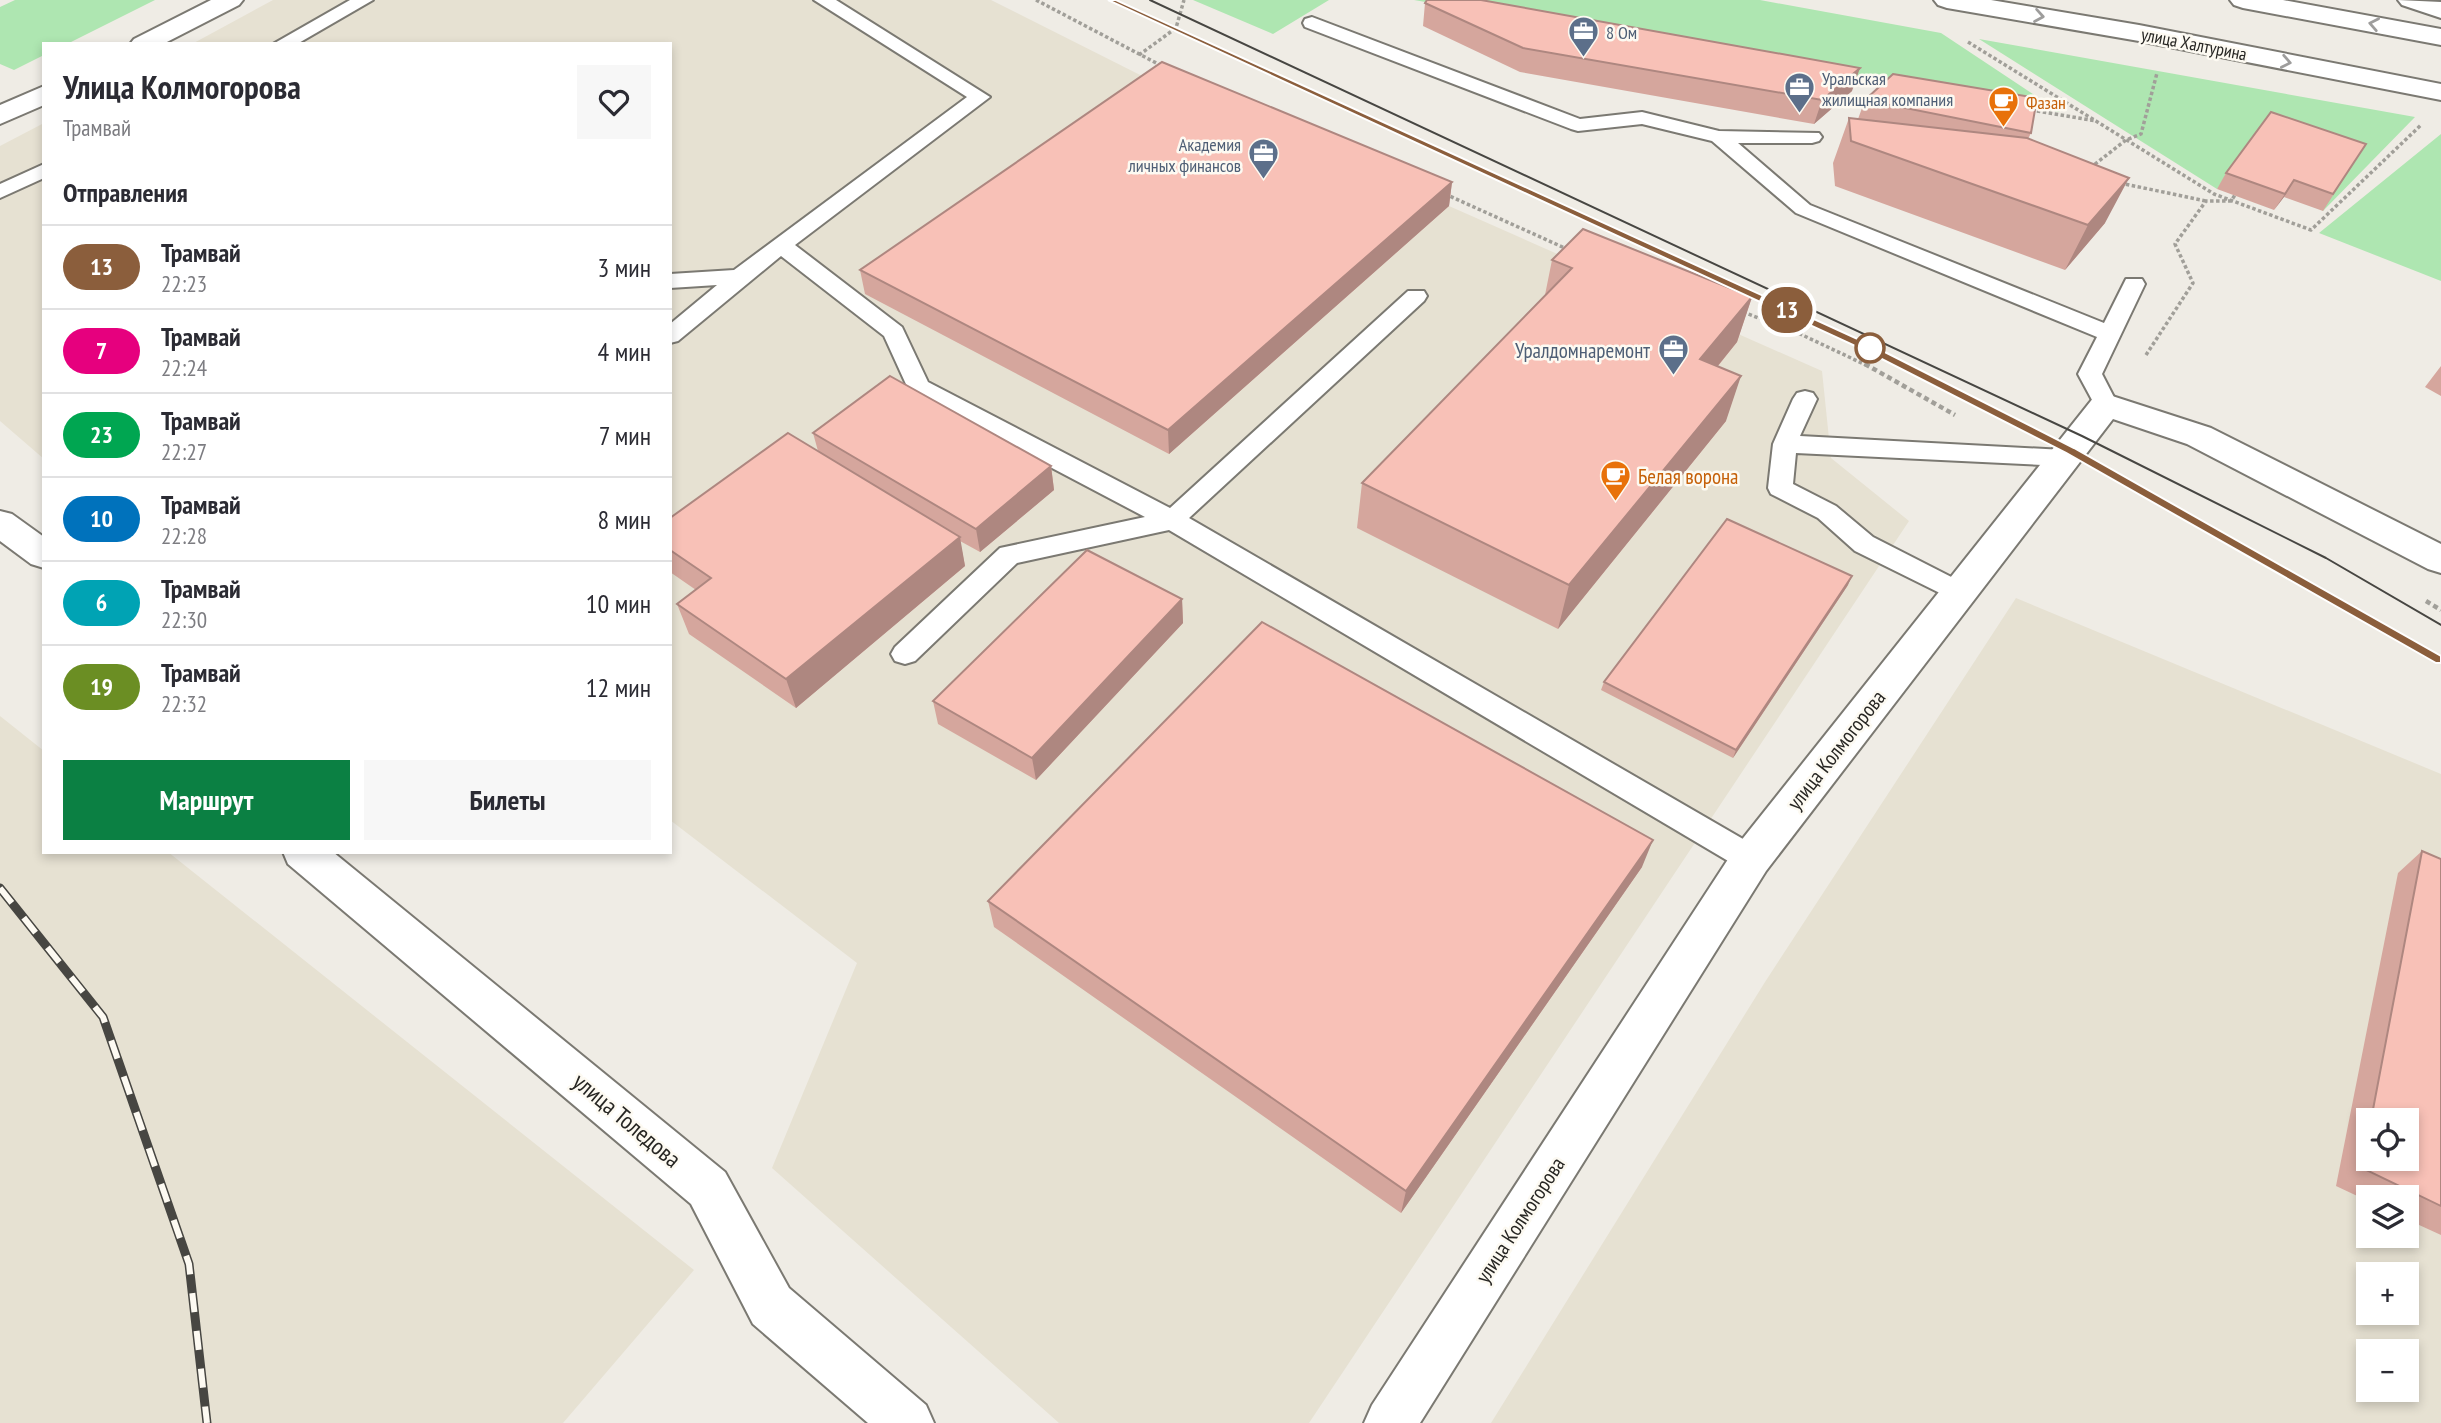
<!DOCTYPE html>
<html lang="ru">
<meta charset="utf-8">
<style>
:root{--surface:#fff;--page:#f7f7f7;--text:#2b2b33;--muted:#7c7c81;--line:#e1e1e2;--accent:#0b8043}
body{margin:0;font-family:"PT Sans Narrow",sans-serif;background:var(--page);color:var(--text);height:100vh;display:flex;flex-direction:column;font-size:26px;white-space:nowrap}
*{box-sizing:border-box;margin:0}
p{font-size:23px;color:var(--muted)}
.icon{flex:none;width:38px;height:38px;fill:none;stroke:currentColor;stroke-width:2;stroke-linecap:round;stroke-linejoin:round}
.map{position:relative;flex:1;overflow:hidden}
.panel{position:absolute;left:42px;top:42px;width:630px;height:812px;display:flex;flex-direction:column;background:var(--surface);border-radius:0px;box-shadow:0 4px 10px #0003}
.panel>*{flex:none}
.badge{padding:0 14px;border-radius:23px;font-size:24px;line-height:46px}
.buttons{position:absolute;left:2356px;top:1108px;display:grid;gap:14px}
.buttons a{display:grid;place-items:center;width:63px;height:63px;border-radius:0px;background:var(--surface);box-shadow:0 4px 10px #0003;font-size:35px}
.map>.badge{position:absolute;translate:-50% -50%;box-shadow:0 0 0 4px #fff}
h2{padding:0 21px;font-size:26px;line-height:63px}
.round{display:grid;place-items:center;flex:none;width:74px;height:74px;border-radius:0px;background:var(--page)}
.head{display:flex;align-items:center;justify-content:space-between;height:119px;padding:0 21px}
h1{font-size:33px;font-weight:700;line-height:52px}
.cta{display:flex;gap:14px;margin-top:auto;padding:14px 21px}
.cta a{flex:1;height:80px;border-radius:0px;background:var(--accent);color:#fff;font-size:28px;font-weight:700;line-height:80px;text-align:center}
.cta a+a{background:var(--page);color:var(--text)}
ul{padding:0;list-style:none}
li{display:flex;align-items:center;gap:21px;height:84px;padding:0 21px;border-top:2px solid var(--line)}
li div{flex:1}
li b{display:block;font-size:26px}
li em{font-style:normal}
li .badge{min-width:77px;font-weight:700;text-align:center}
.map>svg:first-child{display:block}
.built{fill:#e6e1d2;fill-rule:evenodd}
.green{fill:#aee6b1}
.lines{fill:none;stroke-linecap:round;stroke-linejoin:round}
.service-casing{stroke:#7b7972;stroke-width:4}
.minor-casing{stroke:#7b7972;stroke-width:4}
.secondary-casing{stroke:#7b7972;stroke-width:4}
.primary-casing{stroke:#7b7972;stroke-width:4}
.path-far1{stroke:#a19f99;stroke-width:3.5;stroke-dasharray:3.5 2.5;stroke-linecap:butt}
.path{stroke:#a19f99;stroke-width:4.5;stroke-dasharray:5 3.5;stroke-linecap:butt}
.service{fill:#fff;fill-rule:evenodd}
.minor{fill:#fff;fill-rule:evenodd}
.secondary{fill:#fff;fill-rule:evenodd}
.primary{fill:#fff;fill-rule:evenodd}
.tram{stroke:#474642;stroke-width:2}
.rail-casing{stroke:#474642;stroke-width:9}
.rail{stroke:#fdfaf2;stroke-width:6;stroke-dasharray:19;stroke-linecap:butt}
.wall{fill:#d5a69d;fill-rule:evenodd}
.shaded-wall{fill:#ae8780}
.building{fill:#f8c1b7;stroke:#ae8780;stroke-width:2}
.oneway{stroke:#9e9d9c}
.line{fill:#8b5e3c;stroke:#fff;stroke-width:2}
.stop-dot{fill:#fff;stroke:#8b5e3c;stroke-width:3.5}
.labels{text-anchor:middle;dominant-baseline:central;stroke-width:5;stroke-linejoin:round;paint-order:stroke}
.far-service-label{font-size:18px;fill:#4e5e75;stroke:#fdfaf2;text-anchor:start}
.far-street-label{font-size:18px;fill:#272623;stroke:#fdfaf2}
.far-food-label{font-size:18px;fill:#c56008;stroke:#fdfaf2;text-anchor:start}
.service-label{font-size:21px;fill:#4e5e75;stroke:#fdfaf2;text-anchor:end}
.food-label{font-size:21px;fill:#c56008;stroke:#fdfaf2;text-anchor:start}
.street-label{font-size:21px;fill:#272623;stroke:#fdfaf2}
.near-street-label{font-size:24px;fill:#272623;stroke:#fdfaf2}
</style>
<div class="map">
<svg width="2441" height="1423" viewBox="0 0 2441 1423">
<rect width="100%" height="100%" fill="#efece5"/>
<path class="built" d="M 273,0 L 991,0 L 1162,86 L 1449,206 L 1822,371 L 1831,458 L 1909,521 L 1309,1423 L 1059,1423 L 772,1168 L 857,963 L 670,820 L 670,44 L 192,44 Z
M 44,123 L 44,459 L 0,421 L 0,146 Z
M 2016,598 L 2441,774 L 2441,1423 L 1491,1423 L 1765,982 ZM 2368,1120 L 2406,1120 L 2406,1158 L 2368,1158 ZM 2368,1197 L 2406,1197 L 2406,1236 L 2368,1236 ZM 2368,1274 L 2406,1274 L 2406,1312 L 2368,1312 ZM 2368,1351 L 2406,1351 L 2406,1390 L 2368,1390 Z
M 0,716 L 44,751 L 44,852 L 168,852 L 694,1270 L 563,1423 L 0,1423 Z"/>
<path class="green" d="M 15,0 L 155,0 L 67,44 L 44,44 L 44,55 L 14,70 L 0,64 L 0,7 Z
M 1193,0 L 1329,0 L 1273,34 Z
M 1414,0 L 1760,0 L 1941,33 L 2060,112 Z
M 1979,39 L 2415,117 L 2323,211 L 2262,128 L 2217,189 Z
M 2441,134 L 2441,281 L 2319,233 Z"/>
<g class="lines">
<defs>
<path id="service" d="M 350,0 L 373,0 L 297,44 L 273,44 Z
M 814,0 L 836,0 L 990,97 L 795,245 L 902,327 L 928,382 L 1170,508 L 1408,291 L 1424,291 L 1427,296 L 1424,301 L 1189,518 L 1762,850 L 1766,859 L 1762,868 L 1751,872 L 1740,868 L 1169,530 L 1017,563 L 915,661 L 905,664 L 895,661 L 891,654 L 895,647 L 1000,548 L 1145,517 L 910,393 L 884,336 L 781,256 L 678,341 L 670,343 L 670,324 L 717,285 L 670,288 L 670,274 L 734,270 L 967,97 Z
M 1312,17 L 1580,119 L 1642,112 L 1719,131 L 1819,133 L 1822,137 L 1819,141 L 1812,143 L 1738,143 L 1810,205 L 2104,323 L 2126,279 L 2142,279 L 2145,284 L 2102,374 L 2118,405 L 2114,411 L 2106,413 L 2098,411 L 2078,374 L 2097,337 L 1796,213 L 1712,141 L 1642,124 L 1578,131 L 1571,129 L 1305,27 L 1303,23 L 1305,19 Z
M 44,164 L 44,178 L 0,198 L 0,184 Z
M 1805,391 L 1813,393 L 1817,399 L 1800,436 L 2064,450 L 2073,452 L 2076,458 L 2073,464 L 2064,466 L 1796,453 L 1793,484 L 1836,506 L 1873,537 L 1967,585 L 1971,592 L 1967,599 L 1958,602 L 1855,551 L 1818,518 L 1771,494 L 1768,488 L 1773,444 L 1793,399 L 1797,393 Z"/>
<path id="minor" d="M 211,0 L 243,0 L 239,5 L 163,44 L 130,44 L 134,39 Z
M 44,86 L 44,105 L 0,124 L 0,105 Z
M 2106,394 L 2211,428 L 2441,544 L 2441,573 L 2428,569 L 2187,444 L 2113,419 L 1766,871 L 1420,1423 L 1364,1423 L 1372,1405 L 1736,847 L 2094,397 Z
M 0,511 L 12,514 L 44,537 L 44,568 L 31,564 L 0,541 Z
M 283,852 L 333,852 L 725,1172 L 789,1288 L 926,1405 L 934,1423 L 868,1423 L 753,1324 L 691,1204 L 288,864 Z"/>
<path id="secondary" d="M 2398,0 L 2441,2 L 2441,18 L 2402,5 Z"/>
<path id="primary" d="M 1934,0 L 1991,0 L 2139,25 L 2441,84 L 2441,100 L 2139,41 L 1947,8 L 1938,5 Z
M 2230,0 L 2283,0 L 2441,29 L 2441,45 L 2243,8 L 2234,5 Z"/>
</defs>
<use href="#service" class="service-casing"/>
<use href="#minor" class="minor-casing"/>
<use href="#secondary" class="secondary-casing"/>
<use href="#primary" class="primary-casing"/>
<path class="path-far1" d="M 1036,0 L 1162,66
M 1968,42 L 2214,194 L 2311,230 L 2421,125
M 1139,55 L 1176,28 L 1184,0
M 1852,80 L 1885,86
M 2031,110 L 2096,121
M 2090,168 L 2126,140 L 2141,134 L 2157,73
M 2120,183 L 2206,201
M 1445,194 L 1567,249
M 1743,312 L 1798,333 L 1868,366
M 2146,355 L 2193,283 L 2175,244 L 2206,201 L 2231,201 L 2237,192"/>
<path class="path" d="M 1865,364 L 1955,415
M 2426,601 L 2441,610"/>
<use href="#service" class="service"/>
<use href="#minor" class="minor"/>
<use href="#secondary" class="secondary"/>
<use href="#primary" class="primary"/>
<path class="tram" d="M 1113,0 L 1870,348 L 2070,450 L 2441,659
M 1150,0 L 2082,436 L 2326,558 L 2441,625"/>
<defs>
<path id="rail" d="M 0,888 L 103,1017 L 189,1264 L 207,1423"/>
</defs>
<use href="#rail" class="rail-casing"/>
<use href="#rail" class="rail"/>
</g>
<path class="wall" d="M 1425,3 L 1852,91 L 1814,124 L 1520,72 L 1423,26 Z
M 1865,100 L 2031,133 L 2028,139 L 2105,223 L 2065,270 L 1835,186 L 1833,163 L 1849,118 L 1858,119 Z
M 2366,144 L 2323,211 L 2284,197 L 2274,210 L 2217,189 L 2226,173 Z
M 1452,182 L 1449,206 L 1169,454 L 865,294 L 860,270 Z
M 1552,260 L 1752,297 L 1737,342 L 1718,366 L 1726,421 L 1558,629 L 1357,528 L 1362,483 L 1545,295 Z
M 2441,366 L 2441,396 L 2425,387 Z
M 813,433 L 1051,466 L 1054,490 L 980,552 L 960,541 L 965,566 L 796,708 L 689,634 L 677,604 L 696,590 L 670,572 L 670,518 L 818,451 Z
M 1848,585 L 1733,758 L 1601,690 L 1604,682 Z
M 1182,599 L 1183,623 L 1036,780 L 938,724 L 933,701 Z
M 2422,851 L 2441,859 L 2441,1235 L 2406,1219 L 2406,1197 L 2368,1197 L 2368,1201 L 2336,1186 L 2398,873 ZM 2368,1120 L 2406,1120 L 2368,1158 Z
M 1642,867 L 1401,1213 L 994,927 L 988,901 Z"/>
<path class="shaded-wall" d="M 1860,68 L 1852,91 L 1814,124 L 1822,100 Z
M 2129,178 L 2105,223 L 2065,270 L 2088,225 Z
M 2294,180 L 2284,197 L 2274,210 L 2285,194 Z
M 1452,182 L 1449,206 L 1169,454 L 1168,430 Z
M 1752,297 L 1737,342 L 1687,404 L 1700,359 Z
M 1741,376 L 1726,421 L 1558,629 L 1569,585 Z
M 1051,466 L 1054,490 L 980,552 L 976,529 Z
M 960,537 L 965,566 L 796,708 L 786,679 Z
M 1852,576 L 1848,585 L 1733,758 L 1736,750 Z
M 1182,599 L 1183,623 L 1036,780 L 1032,758 Z
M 1653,840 L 1642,867 L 1401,1213 L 1406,1191 Z"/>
<path class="building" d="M 1427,0 L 1481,0 L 1860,68 L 1822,100 L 1523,48 L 1425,3 Z
M 1162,62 L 1452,182 L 1168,430 L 860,270 Z
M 1893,74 L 2037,98 L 2031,133 L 1865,100 Z
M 2271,112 L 2366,144 L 2333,194 L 2294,180 L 2285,194 L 2226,173 Z
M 1849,118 L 2027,138 L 2129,178 L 2088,225 L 1851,141 Z
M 1583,229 L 1752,297 L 1700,359 L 1741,376 L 1569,585 L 1362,483 L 1572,268 L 1552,260 Z
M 890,376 L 1051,466 L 976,529 L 813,433 Z
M 788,433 L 960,537 L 786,679 L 677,604 L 711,578 L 670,550 L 670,518 Z
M 1727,519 L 1852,576 L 1736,750 L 1604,682 Z
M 1087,550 L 1182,599 L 1032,758 L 933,701 Z
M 1262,622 L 1653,840 L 1406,1191 L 988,901 Z
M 2422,851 L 2441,859 L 2441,1206 L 2362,1168 L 2368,1136 L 2368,1158 L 2406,1158 L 2406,1120 L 2371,1120 Z"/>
<defs><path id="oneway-chevron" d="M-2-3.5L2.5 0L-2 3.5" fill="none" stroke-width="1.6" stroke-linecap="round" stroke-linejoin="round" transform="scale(1.75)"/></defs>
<g class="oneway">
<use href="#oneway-chevron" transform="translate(2039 16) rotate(10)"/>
<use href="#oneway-chevron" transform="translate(2374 24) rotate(-169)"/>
<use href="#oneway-chevron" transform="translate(2286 62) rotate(11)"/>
</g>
<path class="line" d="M 1108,0 L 1116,0 L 1873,346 L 2074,448 L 2441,656 L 2441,663 L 2436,663 L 2066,453 L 1866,351 Z"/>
<defs>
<symbol id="office-pin" viewBox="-11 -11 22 30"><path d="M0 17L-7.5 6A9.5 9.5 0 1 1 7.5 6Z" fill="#5c6f8a" stroke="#fdfaf2"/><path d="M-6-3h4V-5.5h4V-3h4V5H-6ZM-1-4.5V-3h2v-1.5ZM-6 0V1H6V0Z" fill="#fff"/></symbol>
<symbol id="cafe-pin" viewBox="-11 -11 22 30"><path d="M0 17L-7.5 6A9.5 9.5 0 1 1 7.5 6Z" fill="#e8710a" stroke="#fdfaf2"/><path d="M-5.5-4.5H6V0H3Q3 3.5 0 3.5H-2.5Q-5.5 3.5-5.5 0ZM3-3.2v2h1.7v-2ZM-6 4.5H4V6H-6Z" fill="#fff"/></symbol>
</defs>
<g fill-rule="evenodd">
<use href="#office-pin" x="1566" y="14" width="35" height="47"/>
<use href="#office-pin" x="1782" y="70" width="35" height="47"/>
<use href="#cafe-pin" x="1986" y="84" width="35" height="47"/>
<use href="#office-pin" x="1246" y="136" width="35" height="47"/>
<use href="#office-pin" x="1656" y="332" width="35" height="47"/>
<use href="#cafe-pin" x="1598" y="458" width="35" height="47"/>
</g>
<circle class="stop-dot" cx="1870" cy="348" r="14"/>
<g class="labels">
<g class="far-service-label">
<text x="1606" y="32">8 Ом</text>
<text x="1822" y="78">Уральская<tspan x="1822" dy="21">жилищная компания</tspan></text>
<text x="1241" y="144" text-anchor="end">Академия<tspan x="1241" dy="21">личных финансов</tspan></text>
</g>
<g class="far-street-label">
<text transform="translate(2194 44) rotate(11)">улица Халтурина</text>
</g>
<g class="far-food-label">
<text x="2026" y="102">Фазан</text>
</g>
<g class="service-label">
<text x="1650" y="350">Уралдомнаремонт</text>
</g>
<g class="food-label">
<text x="1638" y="476">Белая ворона</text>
</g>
<g class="street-label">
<text transform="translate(1836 750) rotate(-52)">улица Колмогорова</text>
<text transform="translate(1520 1220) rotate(-57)">улица Колмогорова</text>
</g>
<g class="near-street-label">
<text transform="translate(627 1120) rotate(40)">улица Толедова</text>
</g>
</g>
</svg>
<div class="buttons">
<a><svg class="icon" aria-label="locate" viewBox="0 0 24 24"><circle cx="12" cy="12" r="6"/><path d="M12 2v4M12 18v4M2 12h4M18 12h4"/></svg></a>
<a><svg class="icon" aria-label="layers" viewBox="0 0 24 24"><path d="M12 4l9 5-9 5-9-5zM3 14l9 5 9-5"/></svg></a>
<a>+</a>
<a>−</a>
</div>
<b class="badge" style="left:1787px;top:310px;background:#8b5e3c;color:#fff">13</b>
<section class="panel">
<div class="head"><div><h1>Улица Колмогорова</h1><p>Трамвай</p></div><a class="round"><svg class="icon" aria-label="heart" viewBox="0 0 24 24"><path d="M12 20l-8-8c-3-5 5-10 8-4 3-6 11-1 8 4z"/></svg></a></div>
<h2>Отправления</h2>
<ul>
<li><span class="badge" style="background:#8b5e3c;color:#fff">13</span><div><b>Трамвай</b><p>22:23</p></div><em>3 мин</em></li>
<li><span class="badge" style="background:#e6007e;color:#fff">7</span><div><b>Трамвай</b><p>22:24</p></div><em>4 мин</em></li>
<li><span class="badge" style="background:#00a651;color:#fff">23</span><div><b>Трамвай</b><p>22:27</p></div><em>7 мин</em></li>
<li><span class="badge" style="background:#0072bc;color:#fff">10</span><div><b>Трамвай</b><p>22:28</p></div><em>8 мин</em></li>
<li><span class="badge" style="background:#00a3b4;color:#fff">6</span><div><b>Трамвай</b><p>22:30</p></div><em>10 мин</em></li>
<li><span class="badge" style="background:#6b8e23;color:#fff">19</span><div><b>Трамвай</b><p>22:32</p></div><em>12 мин</em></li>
</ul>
<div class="cta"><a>Маршрут</a><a>Билеты</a></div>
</section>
</div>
